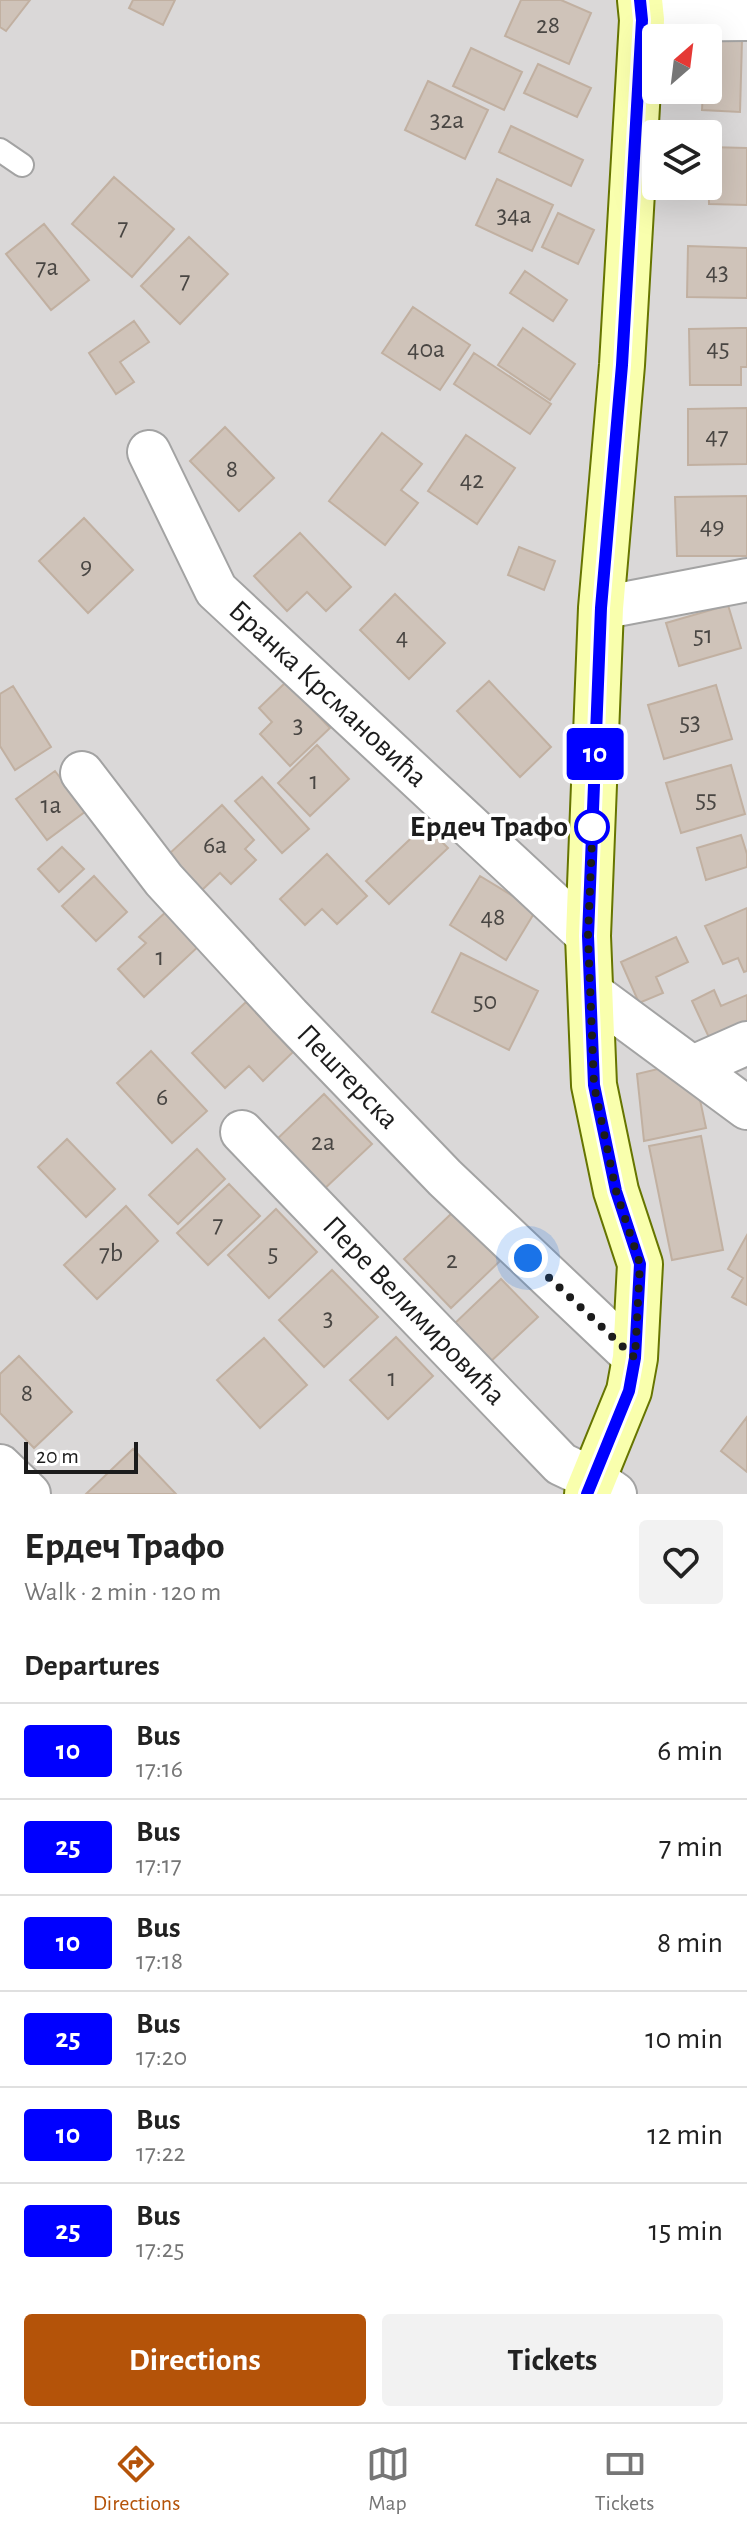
<!DOCTYPE html>
<meta charset="utf-8">
<style>
:root{--surface:#fff;--page:#f2f2f2;--text:#222;--muted:#767676;--line:#e0e0e0;--accent:#b45309}
body{margin:0;font-family:"Alegreya Sans",sans-serif;background:var(--page);color:var(--text);height:100vh;display:flex;flex-direction:column;font-size:30px;white-space:nowrap}
*{box-sizing:border-box;margin:0}
p{font-size:26px;color:var(--muted)}
.icon{flex:none;width:44px;height:44px;fill:none;stroke:currentColor;stroke-width:2;stroke-linecap:round;stroke-linejoin:round}
.map{position:relative;height:1494px;overflow:hidden}
.sheet{display:flex;flex-direction:column;background:var(--surface);flex:1}
.sheet>*{flex:none}
.badge{padding:0 16px;border-radius:6px;font-size:28px;line-height:52px}
.needle{width:52px;rotate:28deg}
.fabs{position:absolute;left:642px;top:24px;display:grid;gap:16px}
.fabs a{display:grid;place-items:center;width:80px;height:80px;border-radius:8px;background:var(--surface);box-shadow:0 8px 32px #0002;font-size:40px}
.scale{position:absolute;left:24px;bottom:20px;width:114px;box-sizing:border-box;padding-left:8px;border:4px solid #1c1c1c;border-top:0;font-size:22px;line-height:28px;white-space:nowrap;color:#1c1c1c;-webkit-text-stroke:6px #fff;paint-order:stroke}
.you{position:absolute;width:40px;height:40px;margin:-20px;border:6px solid #fff;border-radius:50%;background:#1a73e8;box-shadow:0 0 0 12px #1a73e833}
.map>.badge{position:absolute;translate:-50% -50%;box-shadow:0 0 0 4px #fff}
h2{padding:0 24px;font-size:30px;line-height:72px}
.round{display:grid;place-items:center;flex:none;width:84px;height:84px;border-radius:8px;background:var(--page)}
.overview{display:flex;align-items:center;justify-content:space-between;height:136px;padding:0 24px}
h1{font-size:38px;font-weight:700;line-height:60px}
.action{display:flex;gap:16px;margin-top:auto;padding:16px 24px}
.action a{flex:1;height:92px;border-radius:8px;background:var(--accent);color:#fff;font-size:32px;font-weight:700;line-height:92px;text-align:center}
.action a+a{background:var(--page);color:var(--text)}
ul{padding:0;list-style:none}
li{display:flex;align-items:center;gap:24px;height:96px;padding:0 24px;border-top:2px solid var(--line)}
li div{flex:1}
li b{display:block;font-size:30px}
li em{font-style:normal}
li .badge{min-width:88px;font-weight:700;text-align:center}
.tabs{display:flex;justify-content:space-around;align-items:center;height:112px;border-top:2px solid var(--line);background:var(--surface);font-size:22px;color:var(--muted)}
.tabs a{display:grid;justify-items:center;gap:4px}
.tabs .active{color:var(--accent)}
.map>svg:first-child{display:block}
.residential{fill:#dad8d8;fill-rule:evenodd}
.building{fill:#cfc3b9;stroke:#c1b0a1;stroke-width:2}
.lines{fill:none;stroke-linecap:round;stroke-linejoin:round}
.lane-casing{stroke:#a3a3a3;stroke-width:26}
.street-casing{stroke:#a3a3a3;stroke-width:46}
.secondary-casing{stroke:#667500;stroke-width:48}
.lane{stroke:#fff;stroke-width:22}
.street{stroke:#fff;stroke-width:42}
.secondary{stroke:#f9ffad;stroke-width:44}
.line-casing{stroke:#fff;stroke-width:18}
.line{stroke:#00f;stroke-width:12}
.walk{stroke:#1c1c1c;stroke-width:8;stroke-dasharray:0 14.4}
.stop-dot{fill:#fff;stroke:#00f;stroke-width:4}
.labels{text-anchor:middle;dominant-baseline:central;stroke-width:7;stroke-linejoin:round;paint-order:stroke}
.number-label{font-size:26px;fill:#494643}
.street-label{font-size:30px;fill:#1c1c1c;stroke:#fff}
.stop-label{font-size:30px;font-weight:bold;fill:#1c1c1c;stroke:#fff;text-anchor:end}
</style>
<div class="map">
<svg width="747" height="1494" viewBox="0 0 747 1494">
<rect width="100%" height="100%" fill="#efeae0"/>
<path class="residential" d="M 0,0 L 747,0 L 747,1494 L 0,1494 ZM 656,38 L 708,38 L 708,90 L 656,90 ZM 656,134 L 708,134 L 708,186 L 656,186 Z"/>
<path class="building" d="M 0,0 L 30,0 L 6,31 L 0,27 Z
M 133,0 L 175,0 L 163,25 L 129,8 Z
M 521,0 L 561,0 L 591,13 L 569,64 L 505,36 Z
M 708,39 L 742,40 L 740,112 L 702,110 L 703,90 L 708,90 Z
M 471,48 L 522,72 L 504,110 L 453,86 Z
M 538,64 L 591,88 L 577,117 L 524,93 Z
M 428,81 L 488,110 L 465,159 L 405,130 Z
M 511,126 L 583,160 L 571,186 L 499,152 Z
M 708,147 L 747,148 L 747,205 L 709,204 Z
M 114,177 L 174,229 L 132,277 L 72,224 Z
M 497,179 L 553,205 L 532,251 L 476,225 Z
M 558,213 L 594,230 L 578,264 L 542,247 Z
M 44,224 L 89,280 L 51,310 L 6,254 Z
M 189,237 L 228,274 L 180,324 L 141,286 Z
M 688,246 L 747,248 L 747,298 L 687,297 Z
M 525,271 L 567,300 L 553,321 L 510,293 Z
M 413,307 L 470,345 L 440,390 L 382,353 Z
M 134,321 L 149,342 L 120,362 L 134,382 L 116,394 L 89,353 Z
M 523,328 L 575,364 L 550,400 L 498,365 Z
M 742,328 L 747,328 L 747,367 L 741,367 L 741,385 L 690,385 L 689,329 Z
M 474,353 L 551,404 L 530,434 L 454,384 Z
M 747,408 L 747,464 L 688,465 L 688,409 Z
M 225,427 L 274,478 L 239,511 L 190,461 Z
M 382,433 L 422,464 L 401,490 L 418,503 L 385,545 L 329,501 Z
M 466,435 L 515,468 L 477,524 L 428,491 Z
M 747,496 L 747,556 L 677,556 L 675,497 Z
M 84,518 L 133,570 L 88,613 L 39,561 Z
M 300,533 L 351,587 L 326,611 L 307,592 L 287,611 L 254,576 Z
M 519,547 L 555,561 L 544,590 L 508,575 Z
M 395,594 L 445,643 L 409,679 L 360,630 Z
M 728,605 L 741,648 L 679,666 L 666,623 Z
M 489,681 L 551,747 L 520,777 L 457,711 Z
M 286,682 L 330,728 L 290,766 L 260,734 L 272,722 L 259,708 Z
M 716,685 L 732,739 L 664,759 L 648,705 Z
M 13,686 L 51,747 L 15,770 L 0,746 L 0,694 Z
M 317,745 L 349,779 L 310,816 L 278,783 Z
M 731,765 L 745,814 L 681,833 L 666,783 Z
M 55,771 L 86,811 L 47,840 L 16,799 Z
M 262,777 L 309,829 L 282,853 L 235,801 Z
M 222,805 L 254,840 L 245,849 L 256,860 L 231,884 L 220,873 L 202,890 L 169,854 Z
M 425,825 L 448,848 L 389,904 L 366,881 Z
M 741,835 L 747,854 L 747,867 L 706,880 L 697,848 Z
M 62,847 L 84,869 L 59,892 L 38,869 Z
M 327,854 L 367,896 L 337,924 L 322,909 L 305,925 L 280,899 Z
M 94,876 L 127,912 L 96,941 L 62,906 Z
M 480,876 L 536,910 L 506,960 L 450,925 Z
M 747,908 L 747,971 L 744,972 L 738,958 L 723,964 L 705,926 Z
M 169,909 L 201,944 L 144,997 L 118,969 L 146,943 L 139,937 Z
M 676,937 L 688,962 L 656,977 L 663,993 L 639,1003 L 621,962 Z
M 461,953 L 538,991 L 509,1050 L 432,1012 Z
M 714,990 L 721,1006 L 747,995 L 747,1030 L 713,1046 L 692,1001 Z
M 246,1002 L 293,1052 L 263,1081 L 249,1066 L 225,1088 L 192,1053 Z
M 151,1051 L 207,1111 L 172,1143 L 117,1083 Z
M 662,1068 L 699,1095 L 706,1128 L 644,1141 L 637,1074 Z
M 324,1094 L 372,1144 L 322,1191 L 275,1141 Z
M 701,1136 L 723,1250 L 672,1260 L 649,1146 Z
M 67,1139 L 115,1189 L 86,1217 L 38,1167 Z
M 197,1149 L 225,1179 L 178,1224 L 149,1195 Z
M 229,1184 L 260,1216 L 208,1265 L 177,1233 Z
M 126,1206 L 158,1241 L 97,1299 L 64,1265 Z
M 276,1209 L 317,1252 L 269,1298 L 228,1255 Z
M 453,1212 L 500,1261 L 451,1308 L 404,1259 Z
M 747,1235 L 747,1305 L 732,1297 L 743,1278 L 728,1269 Z
M 332,1270 L 378,1317 L 324,1367 L 279,1320 Z
M 501,1279 L 538,1317 L 488,1364 L 452,1326 Z
M 396,1337 L 433,1376 L 388,1419 L 350,1380 Z
M 264,1338 L 307,1385 L 260,1428 L 217,1380 Z
M 19,1356 L 72,1412 L 34,1448 L 0,1413 L 0,1374 Z
M 747,1417 L 747,1472 L 721,1451 Z
M 133,1449 L 176,1494 L 86,1494 Z"/>
<g class="lines">
<defs>
<path id="lane" d="M 0,150 L 22,165"/>
<g id="street">
<path d="M 642,20 L 747,19"/>
<path id="s1" d="M 149,452 L 216,590 L 588,936"/>
<path d="M 601,608 L 747,580"/>
<path id="s2" d="M 82,773 L 164,880 L 289,1016 L 445,1178 L 635,1358"/>
<path d="M 590,992 L 747,1108"/>
<path d="M 693,1067 L 747,1043"/>
<path id="s3" d="M 242,1132 L 561,1464 L 595,1480 L 615,1494"/>
<path d="M 0,1466 L 29,1494"/>
</g>
<path id="secondary" d="M 587,1494 L 629,1391 L 635,1358 L 640,1264 L 616,1191 L 594,1085 L 588,936 L 601,608 L 622,365 L 642,20 L 640,0"/>
</defs>
<use href="#lane" class="lane-casing"/>
<use href="#street" class="street-casing"/>
<use href="#secondary" class="secondary-casing"/>
<use href="#lane" class="lane"/>
<use href="#street" class="street"/>
<use href="#secondary" class="secondary"/>
</g>
<g class="lines">
<defs>
<path id="line" d="M 587,1494 L 629,1391 L 635,1358 L 640,1264 L 616,1191 L 594,1085 L 588,936 L 601,608 L 622,365 L 642,20 L 640,0"/>
</defs>
<use href="#line" class="line-casing"/>
<use href="#line" class="line"/>
<path class="walk" d="M 528,1258 L 635,1358 L 640,1264 L 616,1191 L 594,1085 L 588,936 L 593,817 L 592,827"/>
</g>
<circle class="stop-dot" cx="592" cy="827" r="16"/>
<g class="labels">
<g class="number-label">
<text x="548" y="25">28</text>
<text x="447" y="120">32a</text>
<text x="514" y="215">34a</text>
<text x="123" y="227">7</text>
<text x="47" y="267">7a</text>
<text x="717" y="272">43</text>
<text x="185" y="280">7</text>
<text x="718" y="348">45</text>
<text x="426" y="349">40a</text>
<text x="717" y="436">47</text>
<text x="232" y="469">8</text>
<text x="472" y="480">42</text>
<text x="712" y="526">49</text>
<text x="86" y="566">9</text>
<text x="703" y="635">51</text>
<text x="402" y="637">4</text>
<text x="690" y="722">53</text>
<text x="298" y="725">3</text>
<text x="314" y="781">1</text>
<text x="706" y="799">55</text>
<text x="51" y="805">1a</text>
<text x="215" y="845">6a</text>
<text x="493" y="917">48</text>
<text x="160" y="957">1</text>
<text x="485" y="1001">50</text>
<text x="162" y="1097">6</text>
<text x="323" y="1142">2a</text>
<text x="218" y="1224">7</text>
<text x="111" y="1253">7b</text>
<text x="273" y="1253">5</text>
<text x="452" y="1260">2</text>
<text x="328" y="1318">3</text>
<text x="392" y="1378">1</text>
<text x="27" y="1393">8</text>
</g>
<g class="street-label">
<text stroke="none"><textPath href="#s1" startOffset="306">Бранка Крсмановића</textPath></text>
<text stroke="none"><textPath href="#s2" startOffset="404">Пештерска</textPath></text>
<text stroke="none"><textPath href="#s3" startOffset="248">Пере Велимировића</textPath></text>
</g>
<g class="stop-label">
<text x="568" y="827">Ердеч Трафо</text>
</g>
</g>
</svg>
<div class="fabs">
<a><svg class="needle" viewBox="-14 -14 28 28"><path d="M0-13l5 13h-10z" fill="#e53935"/><path d="M0 13l5-13h-10z" fill="#767676"/></svg></a>
<a><svg class="icon" aria-label="layers" viewBox="0 0 24 24"><path d="M12 4l9 5-9 5-9-5zM3 14l9 5 9-5"/></svg></a>
</div>
<div class="scale">20 m</div>
<div class="you" style="left:528px;top:1258px"></div>
<b class="badge" style="left:595px;top:754px;background:#00f;color:#fff">10</b>
</div>
<section class="sheet">
<div class="overview"><div><h1>Ердеч Трафо</h1><p>Walk · 2 min · 120 m</p></div><a class="round"><svg class="icon" aria-label="heart" viewBox="0 0 24 24"><path d="M12 20l-8-8c-3-5 5-10 8-4 3-6 11-1 8 4z"/></svg></a></div>
<h2>Departures</h2>
<ul>
<li><span class="badge" style="background:#00f;color:#fff">10</span><div><b>Bus</b><p>17:16</p></div><em>6 min</em></li>
<li><span class="badge" style="background:#00f;color:#fff">25</span><div><b>Bus</b><p>17:17</p></div><em>7 min</em></li>
<li><span class="badge" style="background:#00f;color:#fff">10</span><div><b>Bus</b><p>17:18</p></div><em>8 min</em></li>
<li><span class="badge" style="background:#00f;color:#fff">25</span><div><b>Bus</b><p>17:20</p></div><em>10 min</em></li>
<li><span class="badge" style="background:#00f;color:#fff">10</span><div><b>Bus</b><p>17:22</p></div><em>12 min</em></li>
<li><span class="badge" style="background:#00f;color:#fff">25</span><div><b>Bus</b><p>17:25</p></div><em>15 min</em></li>
</ul>
<div class="action"><a>Directions</a><a>Tickets</a></div>
</section>
<nav class="tabs">
<a class="active"><svg class="icon" aria-label="directions" viewBox="0 0 24 24"><path d="M12 3l9 9-9 9-9-9zM9 14v-3h6M13 9l2 2-2 2"/></svg>Directions</a>
<a><svg class="icon" aria-label="map" viewBox="0 0 24 24"><path d="M3 6l6-2 6 2 6-2v14l-6 2-6-2-6 2zM9 4v14M15 6v14"/></svg>Map</a>
<a><svg class="icon" aria-label="tickets" viewBox="0 0 24 24"><path d="M3 7h18v10H3zM15 7v10"/></svg>Tickets</a>
</nav>
